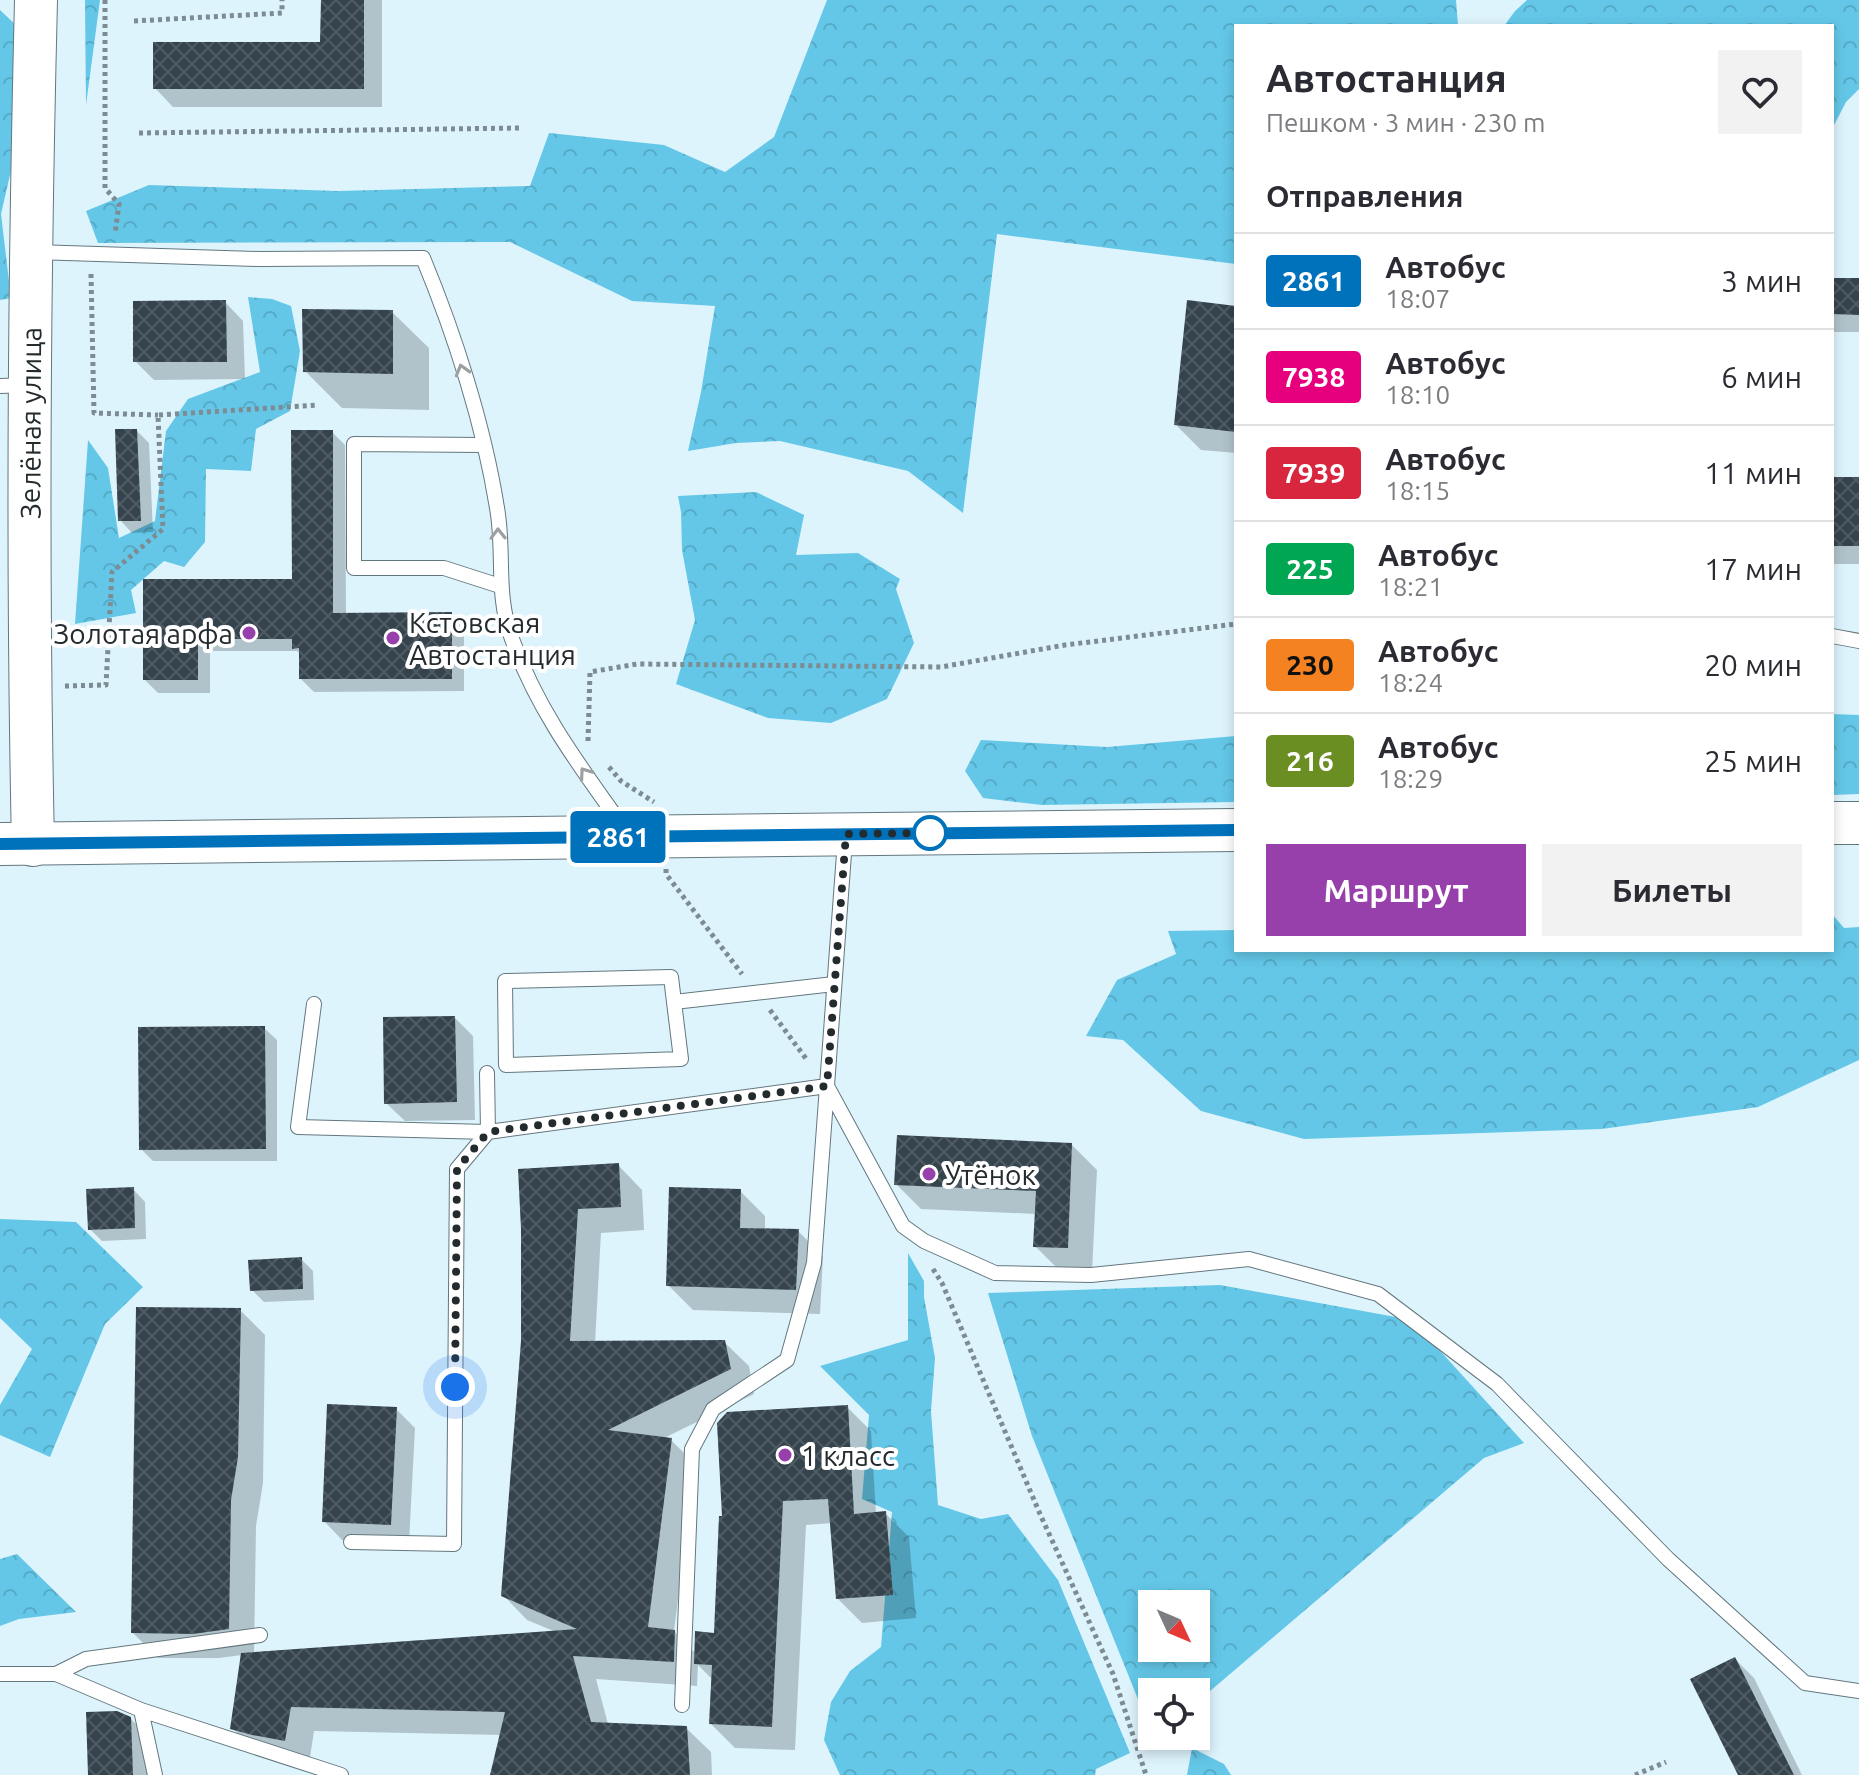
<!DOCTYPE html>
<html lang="ru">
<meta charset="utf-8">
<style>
:root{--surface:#fff;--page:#f2f2f3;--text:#2b2b33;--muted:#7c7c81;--line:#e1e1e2;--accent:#973fab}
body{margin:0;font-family:Ubuntu,sans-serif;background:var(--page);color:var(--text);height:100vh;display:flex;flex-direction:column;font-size:30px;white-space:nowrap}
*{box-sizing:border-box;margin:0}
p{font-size:26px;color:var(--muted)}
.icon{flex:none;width:44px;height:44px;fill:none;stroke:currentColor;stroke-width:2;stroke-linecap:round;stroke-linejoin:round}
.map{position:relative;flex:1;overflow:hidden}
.sheet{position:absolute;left:1234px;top:24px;width:600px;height:928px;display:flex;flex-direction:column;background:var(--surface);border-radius:0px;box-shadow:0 4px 12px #0003}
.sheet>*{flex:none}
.badge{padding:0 16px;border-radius:6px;font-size:28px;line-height:52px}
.needle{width:52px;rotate:134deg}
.buttons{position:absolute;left:1138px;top:1590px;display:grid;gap:16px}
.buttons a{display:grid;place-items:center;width:72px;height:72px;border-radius:0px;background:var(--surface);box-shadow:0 4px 12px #0003;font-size:40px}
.you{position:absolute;width:40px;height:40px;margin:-20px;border:6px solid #fff;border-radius:50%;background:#1a73e8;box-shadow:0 0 0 12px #1a73e833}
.map>.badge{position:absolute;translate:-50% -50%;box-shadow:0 0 0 4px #fff}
h2{padding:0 32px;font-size:30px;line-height:72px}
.round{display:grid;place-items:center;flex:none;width:84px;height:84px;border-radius:0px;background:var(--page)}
.overview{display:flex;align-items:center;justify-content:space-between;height:136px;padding:0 32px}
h1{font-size:38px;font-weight:600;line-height:60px}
.button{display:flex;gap:16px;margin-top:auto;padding:16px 32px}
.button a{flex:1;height:92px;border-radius:0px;background:var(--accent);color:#fff;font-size:32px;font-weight:600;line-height:92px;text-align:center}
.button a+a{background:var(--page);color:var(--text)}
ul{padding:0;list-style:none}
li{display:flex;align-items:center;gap:24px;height:96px;padding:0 32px;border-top:2px solid var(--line)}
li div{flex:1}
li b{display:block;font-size:30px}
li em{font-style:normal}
li .badge{min-width:88px;font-weight:700;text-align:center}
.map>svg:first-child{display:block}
.forest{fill:url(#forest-crowns);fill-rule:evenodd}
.shadow{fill:#0003}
.building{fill:url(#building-cross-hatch)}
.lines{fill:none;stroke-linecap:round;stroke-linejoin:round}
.service-casing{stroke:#63777e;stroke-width:16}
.secondary-casing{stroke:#63777e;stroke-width:44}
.path{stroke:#7d8c92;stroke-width:5;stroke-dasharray:4 4;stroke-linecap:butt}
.service{stroke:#fff;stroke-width:14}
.secondary{stroke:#fff;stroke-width:42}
.oneway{stroke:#9ca0a1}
.line-casing{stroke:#fff;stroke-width:18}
.line{stroke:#0072bc;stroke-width:12}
.walk{stroke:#232b2e;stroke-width:8;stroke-dasharray:0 14.4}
.poi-dot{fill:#973fab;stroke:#fff;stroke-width:3}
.stop-dot{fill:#fff;stroke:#0072bc;stroke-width:4}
.labels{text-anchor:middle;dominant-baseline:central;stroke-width:8;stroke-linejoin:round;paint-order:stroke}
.street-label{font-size:28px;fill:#232b2e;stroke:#fff}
.poi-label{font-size:28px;fill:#232b2e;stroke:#fff;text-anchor:start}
</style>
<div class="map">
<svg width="1859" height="1775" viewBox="0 0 1859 1775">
<defs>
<pattern id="forest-crowns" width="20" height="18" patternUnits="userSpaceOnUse" patternTransform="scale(2)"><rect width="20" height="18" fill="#64c7e8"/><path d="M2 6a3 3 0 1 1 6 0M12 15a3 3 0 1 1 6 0" fill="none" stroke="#56abc7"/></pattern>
<pattern id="building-cross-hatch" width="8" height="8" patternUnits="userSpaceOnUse" patternTransform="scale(2)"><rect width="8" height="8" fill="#35434d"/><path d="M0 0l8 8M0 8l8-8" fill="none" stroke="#505c64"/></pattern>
</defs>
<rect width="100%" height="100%" fill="#def4fd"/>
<path class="forest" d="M 85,0 L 100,0 L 86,105 Z
M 827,0 L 1456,0 L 1458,25 L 1236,26 L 1236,264 L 997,234 L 963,513 L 908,471 L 780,441 L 736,443 L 688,451 L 701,392 L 715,306 L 632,301 L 510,242 L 98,243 L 86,211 L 149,185 L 338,191 L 530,186 L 549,133 L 664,145 L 725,172 L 774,137 Z
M 1527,0 L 1859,0 L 1859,89 L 1846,102 L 1832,129 L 1832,26 L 1504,26 L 1515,11 Z
M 0,10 L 18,27 L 12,118 L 13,162 L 1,214 L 11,298 L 0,300 Z
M 248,297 L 272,299 L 291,306 L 300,351 L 290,411 L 256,429 L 251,471 L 206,469 L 205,542 L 184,567 L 164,561 L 131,590 L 136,613 L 75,624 L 88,440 L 108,468 L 119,538 L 155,521 L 166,431 L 188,399 L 260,372 Z
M 756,492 L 804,515 L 796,555 L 858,553 L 900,579 L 896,589 L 914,643 L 887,699 L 831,723 L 768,718 L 676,684 L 695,620 L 682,550 L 681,512 L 678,496 Z
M 1832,714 L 1859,715 L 1859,794 L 1832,795 Z
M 1236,736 L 1236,802 L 1042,805 L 983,798 L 965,771 L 981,740 L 1107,747 Z
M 1832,914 L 1844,928 L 1859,927 L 1859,1060 L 1758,1107 L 1602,1129 L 1304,1139 L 1201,1111 L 1123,1040 L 1086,1036 L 1117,980 L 1176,954 L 1168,931 L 1236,930 L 1236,950 L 1832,950 Z
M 0,1219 L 76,1222 L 143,1287 L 105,1324 L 50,1457 L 0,1435 L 0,1405 L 32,1349 L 0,1318 Z
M 908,1253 L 924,1281 L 924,1297 L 935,1358 L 931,1411 L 938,1505 L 981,1519 L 1008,1514 L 1058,1580 L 1130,1753 L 1096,1769 L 1095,1775 L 840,1775 L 824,1740 L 831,1702 L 850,1671 L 881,1647 L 892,1512 L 862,1499 L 869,1415 L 820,1366 L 908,1340 Z
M 1220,1285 L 1412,1320 L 1524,1443 L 1484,1458 L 1196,1703 L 1196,1692 L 1152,1692 L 1152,1734 L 1032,1436 L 988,1293 ZM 1152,1604 L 1196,1604 L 1196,1648 L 1152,1648 Z
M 17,1554 L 76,1612 L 19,1619 L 0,1626 L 0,1559 Z
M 1192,1748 L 1224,1764 L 1231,1775 L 1187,1775 Z"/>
<path class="shadow" d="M 323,0 L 382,0 L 382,107 L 173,107 L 155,88 L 322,44 Z
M 1832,280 L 1859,280 L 1859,332 L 1832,332 Z
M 225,302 L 243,321 L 245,379 L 154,380 L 135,361 Z
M 1236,308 L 1236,453 L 1201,450 L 1176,425 Z
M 392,312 L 429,348 L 429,410 L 342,408 L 305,371 Z
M 137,431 L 149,443 L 153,532 L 132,533 L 120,520 Z
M 332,432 L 345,445 L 346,615 L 451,614 L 464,628 L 464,691 L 314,692 L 301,679 L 301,655 L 297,651 L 210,651 L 210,693 L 158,693 L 145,680 L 145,581 L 294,581 Z
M 1832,479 L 1859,479 L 1859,564 L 1832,564 Z
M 455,1018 L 473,1036 L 475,1120 L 405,1121 L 386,1103 Z
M 264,1028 L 277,1040 L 277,1161 L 153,1161 L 141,1149 Z
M 1072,1145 L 1097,1170 L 1092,1272 L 1060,1271 L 1035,1246 L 1037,1214 L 921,1209 L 896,1184 Z
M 618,1165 L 642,1190 L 644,1230 L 601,1233 L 595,1343 L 724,1342 L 749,1366 L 754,1394 L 662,1439 L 671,1440 L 695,1464 L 674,1631 L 696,1654 L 715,1635 L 721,1518 L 847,1407 L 871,1431 L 876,1514 L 885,1513 L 909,1537 L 916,1618 L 862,1623 L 838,1599 L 832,1523 L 806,1525 L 795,1750 L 735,1748 L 711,1724 L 713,1680 L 698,1665 L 697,1686 L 596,1679 L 608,1724 L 686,1728 L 711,1752 L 712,1775 L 492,1775 L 502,1735 L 314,1731 L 309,1764 L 257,1752 L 232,1728 L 242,1655 L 219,1658 L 158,1658 L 133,1633 L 240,1310 L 265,1335 L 263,1483 L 256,1526 L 254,1654 L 556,1632 L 527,1620 L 503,1595 L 523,1341 L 523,1229 Z
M 133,1189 L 145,1202 L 146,1239 L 102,1241 L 90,1229 Z
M 740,1191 L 765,1216 L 765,1231 L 798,1231 L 823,1256 L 820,1314 L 693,1310 L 668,1285 Z
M 301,1259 L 313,1271 L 314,1300 L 264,1302 L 252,1290 Z
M 396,1409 L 415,1428 L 409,1543 L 342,1540 L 324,1521 Z
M 1735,1659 L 1754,1678 L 1802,1775 L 1740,1775 Z
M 130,1718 L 155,1744 L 156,1775 L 90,1775 Z"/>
<path class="building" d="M 321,0 L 364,0 L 364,89 L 153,89 L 153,42 L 320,42 Z
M 1832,278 L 1859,278 L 1859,315 L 1832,314 Z
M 226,300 L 227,362 L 133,362 L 133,301 Z
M 1187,300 L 1236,306 L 1236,432 L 1174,425 Z
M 302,309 L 393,310 L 393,374 L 303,372 Z
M 115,429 L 137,429 L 141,521 L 118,521 Z
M 291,430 L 333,430 L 333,613 L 452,612 L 452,679 L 299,679 L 299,648 L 292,649 L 292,639 L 198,639 L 198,680 L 143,680 L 143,579 L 292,579 Z
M 1832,477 L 1859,477 L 1859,546 L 1832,546 Z
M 455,1016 L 457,1102 L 384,1104 L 383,1017 Z
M 265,1026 L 266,1149 L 139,1150 L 138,1027 Z
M 897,1135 L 1072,1143 L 1068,1248 L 1033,1247 L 1036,1191 L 894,1185 Z
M 619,1163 L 621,1207 L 578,1209 L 570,1341 L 725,1340 L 731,1369 L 608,1430 L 672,1438 L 648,1627 L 675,1630 L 674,1662 L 573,1656 L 591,1722 L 687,1726 L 690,1775 L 490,1775 L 505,1712 L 291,1707 L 285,1741 L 252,1735 L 230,1729 L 241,1653 L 577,1629 L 501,1596 L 521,1341 L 521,1229 L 518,1169 Z
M 134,1187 L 135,1228 L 88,1230 L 86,1189 Z
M 669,1187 L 741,1189 L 740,1228 L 799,1229 L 796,1290 L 666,1286 Z
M 302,1257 L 303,1289 L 250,1291 L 248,1260 Z
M 136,1307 L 241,1308 L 238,1457 L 231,1500 L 229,1629 L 193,1634 L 131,1633 Z
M 327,1404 L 397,1407 L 391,1525 L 322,1522 Z
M 848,1405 L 854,1514 L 886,1511 L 893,1595 L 836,1599 L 828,1499 L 783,1501 L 772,1727 L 709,1724 L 712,1665 L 694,1664 L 695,1631 L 714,1633 L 719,1516 L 722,1516 L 717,1423 L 727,1412 Z
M 1735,1657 L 1794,1775 L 1738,1775 L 1690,1679 Z
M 117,1711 L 131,1717 L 133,1775 L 88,1775 L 86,1712 Z"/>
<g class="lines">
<defs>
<path id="service" d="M 34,252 L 259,259 L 423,258 C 455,335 484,426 497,508 C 505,552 495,594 512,639 C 538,712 582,769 626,831
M 0,386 L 28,385
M 484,445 L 354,444 L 354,568 L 444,568 L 500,586
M 1832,636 L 1859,641
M 845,840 L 827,1086 L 903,1226 L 924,1241 L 995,1273 L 1091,1275 L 1249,1259 L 1378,1294 L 1497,1384 L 1668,1559 L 1805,1683 L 1859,1691
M 674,1002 L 671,977 L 505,981 L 506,1065 L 681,1059 L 674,1002 L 834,984
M 314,1004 L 298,1127 L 488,1132 L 487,1073
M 351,1542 L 454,1544 L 457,1169 L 488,1132 L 827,1086 L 814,1263 L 787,1360 L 713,1409 L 692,1449 L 682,1705
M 0,1674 L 56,1674 L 86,1659 L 260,1635
M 56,1674 L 141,1710 L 155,1775
M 141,1710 L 341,1775"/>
<g id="secondary">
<path d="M 1832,823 L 1859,823"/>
<path d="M 0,844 L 1236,830"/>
<path id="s1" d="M 33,845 C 27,563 29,282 36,0"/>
</g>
</defs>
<use href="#service" class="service-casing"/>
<use href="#secondary" class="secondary-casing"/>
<path class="path" d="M 105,0 L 105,188 L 119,204 L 115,234
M 134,21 L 282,13 L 282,0
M 139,133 L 520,128
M 91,274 L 94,413 L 158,415
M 65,686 L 106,685 L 112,572 L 163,529 L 158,415 L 317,405
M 588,741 L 590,672 L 637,664 L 941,667 L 1065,645 L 1236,624
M 609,767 L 621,781 L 654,802
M 666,869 L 666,874 L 742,974
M 770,1010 L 807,1060
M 933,1269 L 942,1283 L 1040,1514 L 1113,1674 L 1146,1775
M 1635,1775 L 1666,1762"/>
<use href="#service" class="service"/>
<use href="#secondary" class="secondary"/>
</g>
<defs><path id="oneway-chevron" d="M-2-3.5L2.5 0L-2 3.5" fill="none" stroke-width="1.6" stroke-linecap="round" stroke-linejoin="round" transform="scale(2)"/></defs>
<g class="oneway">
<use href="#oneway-chevron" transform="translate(462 370) rotate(-106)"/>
<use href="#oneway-chevron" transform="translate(498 534) rotate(-91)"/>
<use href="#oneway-chevron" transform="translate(585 773) rotate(-125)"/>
</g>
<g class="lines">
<defs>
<path id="line" d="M 0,844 L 1236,830"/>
</defs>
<use href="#line" class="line-casing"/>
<use href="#line" class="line"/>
<path class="walk" d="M 455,1387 L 457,1169 L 488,1132 L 827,1086 L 846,834 L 930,833"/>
</g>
<g class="poi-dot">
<circle cx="249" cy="633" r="8"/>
<circle cx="393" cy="638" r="8"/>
<circle cx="929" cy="1174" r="8"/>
<circle cx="785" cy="1455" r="8"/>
</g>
<circle class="stop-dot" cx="930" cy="833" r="16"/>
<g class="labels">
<g class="street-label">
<text stroke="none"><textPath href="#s1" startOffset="422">Зелёная улица</textPath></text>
</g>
<g class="poi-label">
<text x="409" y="622">Кстовская<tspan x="409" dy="32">Автостанция</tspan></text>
<text x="233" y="633" text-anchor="end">Золотая арфа</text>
<text x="945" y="1174">Утёнок</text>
<text x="801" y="1455">1 класс</text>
</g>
</g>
</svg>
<div class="buttons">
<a><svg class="needle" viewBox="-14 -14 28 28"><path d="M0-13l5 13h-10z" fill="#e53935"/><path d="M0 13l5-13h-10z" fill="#7c7c81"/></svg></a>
<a><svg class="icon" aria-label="locate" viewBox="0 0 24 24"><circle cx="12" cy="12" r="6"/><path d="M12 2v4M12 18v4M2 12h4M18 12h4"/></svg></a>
</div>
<div class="you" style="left:455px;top:1387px"></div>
<b class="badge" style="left:618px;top:837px;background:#0072bc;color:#fff">2861</b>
<section class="sheet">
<div class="overview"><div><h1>Автостанция</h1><p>Пешком · 3 мин · 230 m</p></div><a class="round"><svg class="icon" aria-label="heart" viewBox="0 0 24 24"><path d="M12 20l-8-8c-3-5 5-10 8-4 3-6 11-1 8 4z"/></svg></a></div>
<h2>Отправления</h2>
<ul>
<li><span class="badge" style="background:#0072bc;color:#fff">2861</span><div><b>Автобус</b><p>18:07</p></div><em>3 мин</em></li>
<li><span class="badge" style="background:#e6007e;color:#fff">7938</span><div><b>Автобус</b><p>18:10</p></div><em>6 мин</em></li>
<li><span class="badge" style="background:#d7263d;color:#fff">7939</span><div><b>Автобус</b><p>18:15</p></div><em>11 мин</em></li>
<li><span class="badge" style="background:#00a651;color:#fff">225</span><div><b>Автобус</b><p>18:21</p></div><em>17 мин</em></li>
<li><span class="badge" style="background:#f58220;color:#111">230</span><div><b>Автобус</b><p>18:24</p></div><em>20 мин</em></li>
<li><span class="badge" style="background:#6b8e23;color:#fff">216</span><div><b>Автобус</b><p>18:29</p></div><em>25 мин</em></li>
</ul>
<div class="button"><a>Маршрут</a><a>Билеты</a></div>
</section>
</div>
